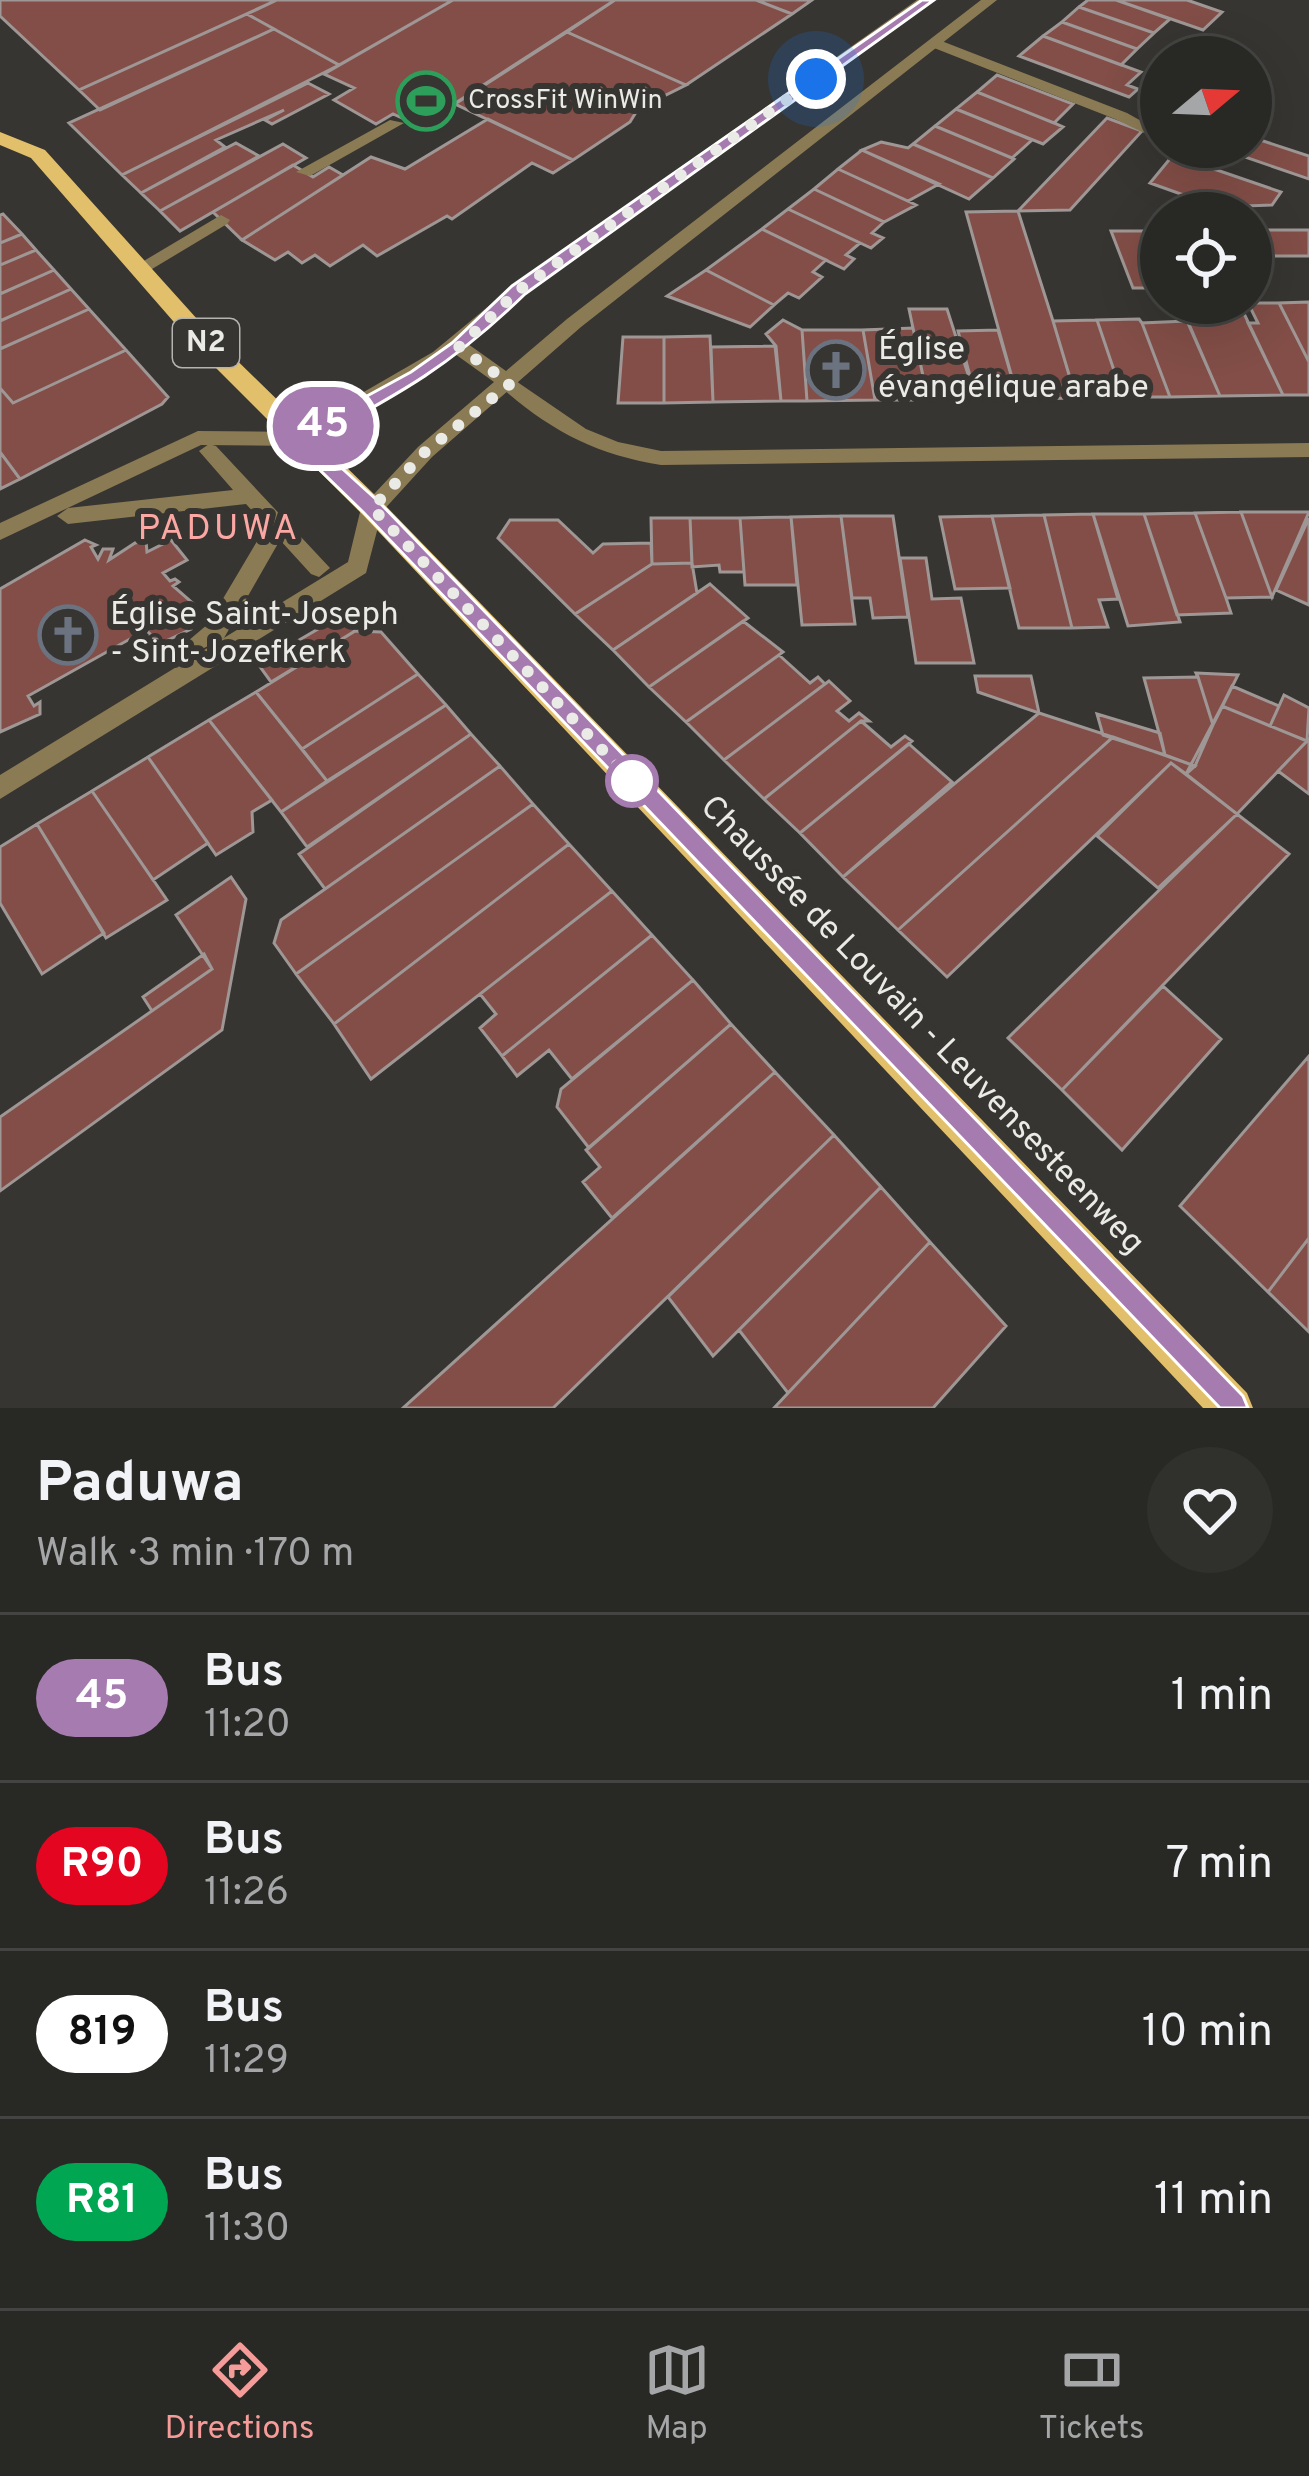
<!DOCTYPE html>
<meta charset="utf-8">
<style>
:root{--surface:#282825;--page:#30302d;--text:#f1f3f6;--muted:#a5a6a7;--line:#444442;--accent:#f59b99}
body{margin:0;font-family:Overpass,sans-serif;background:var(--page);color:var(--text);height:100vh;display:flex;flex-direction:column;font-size:45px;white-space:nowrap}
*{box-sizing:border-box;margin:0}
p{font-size:39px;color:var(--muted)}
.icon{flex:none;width:66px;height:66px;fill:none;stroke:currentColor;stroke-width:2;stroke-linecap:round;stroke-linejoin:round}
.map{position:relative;height:1408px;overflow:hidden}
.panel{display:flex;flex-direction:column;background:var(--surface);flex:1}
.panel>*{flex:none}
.badge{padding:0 24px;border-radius:39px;font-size:42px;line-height:78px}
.needle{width:78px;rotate:71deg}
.fabs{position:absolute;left:1140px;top:36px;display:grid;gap:24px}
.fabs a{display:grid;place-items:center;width:132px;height:132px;border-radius:50%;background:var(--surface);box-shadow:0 12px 48px #0002,0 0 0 3px var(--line);font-size:60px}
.you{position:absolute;width:60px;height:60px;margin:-30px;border:9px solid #fff;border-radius:50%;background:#1a73e8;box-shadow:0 0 0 18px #1a73e833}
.map>.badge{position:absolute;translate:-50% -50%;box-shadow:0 0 0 6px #fff}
.round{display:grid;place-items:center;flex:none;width:126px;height:126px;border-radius:63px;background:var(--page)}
.headline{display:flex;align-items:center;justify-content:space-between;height:204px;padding:0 36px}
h1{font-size:57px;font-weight:700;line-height:90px}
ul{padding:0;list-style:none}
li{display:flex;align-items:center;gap:36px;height:168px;padding:0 36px;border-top:3px solid var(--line)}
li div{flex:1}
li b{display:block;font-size:45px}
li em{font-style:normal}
li .badge{min-width:132px;font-weight:700;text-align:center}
.menu{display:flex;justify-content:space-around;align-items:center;height:168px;border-top:3px solid var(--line);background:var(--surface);font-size:33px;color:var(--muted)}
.menu a{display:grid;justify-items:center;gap:6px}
.menu .selected{color:var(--accent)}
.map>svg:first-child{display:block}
.building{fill:#824e47;stroke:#9e9796;stroke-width:3}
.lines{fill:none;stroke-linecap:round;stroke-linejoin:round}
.service{fill:#8b7b54;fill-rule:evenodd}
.pedestrian{fill:#8b7b54;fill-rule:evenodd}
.minor{fill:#8b7b54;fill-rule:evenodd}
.tertiary{fill:#8b7b54;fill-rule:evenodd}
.primary{fill:#e2bf6a;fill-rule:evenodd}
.line{fill:#a67cb0;stroke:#fff;stroke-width:3}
.walk{stroke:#eaeae7;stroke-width:12;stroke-dasharray:0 21.6}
.stop-dot{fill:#fff;stroke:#a67cb0;stroke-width:6}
.labels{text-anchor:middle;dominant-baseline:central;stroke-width:12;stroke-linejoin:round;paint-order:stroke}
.far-poi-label{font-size:27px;fill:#eaeae7;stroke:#363531;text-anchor:start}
.shield{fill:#363531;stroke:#b4b4b0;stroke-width:3}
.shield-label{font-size:30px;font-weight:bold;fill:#eaeae7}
.poi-label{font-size:33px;fill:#eaeae7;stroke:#363531;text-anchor:start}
.street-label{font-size:33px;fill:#eaeae7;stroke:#363531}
.neighbourhood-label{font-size:36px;letter-spacing:3px;fill:#fba7a4;stroke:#363531}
</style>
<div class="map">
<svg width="1309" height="1408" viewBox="0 0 1309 1408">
<rect width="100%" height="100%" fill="#363531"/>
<path class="building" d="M 0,0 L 277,0 L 79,90 L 0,16 Z
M 277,0 L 453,0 L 339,65 L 247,14 Z
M 453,0 L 615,0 L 420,126 L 393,114 L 376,124 L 334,100 L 354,88 L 324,74 Z
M 615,0 L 756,0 L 792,14 L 686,85 L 567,32 Z
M 756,0 L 812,0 L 792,14 Z
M 1088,0 L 1116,0 L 1170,19 L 1154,33 L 1079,7 Z
M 1116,0 L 1187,0 L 1222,12 L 1203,30 Z
M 1079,7 L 1154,33 L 1137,49 L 1062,22 Z
M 247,14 L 274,29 L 100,110 L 79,90 Z
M 1062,22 L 1137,49 L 1121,65 L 1043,36 Z
M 274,29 L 339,65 L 122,175 L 69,123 Z
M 567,32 L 686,85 L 638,109 L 630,122 L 573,160 L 455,104 Z
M 1043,36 L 1141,72 L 1127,85 L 1138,89 L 1129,97 L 1019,56 Z
M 997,75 L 1073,104 L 1054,123 L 977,92 Z
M 308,83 L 329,94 L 272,124 L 265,120 L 284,110 L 216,140 L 225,147 L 141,193 L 122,175 Z
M 977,92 L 1054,123 L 1063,127 L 1043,144 L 956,109 Z
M 956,109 L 1032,140 L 1012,158 L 935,126 Z
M 1107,118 L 1142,131 L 1070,210 L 1018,211 Z
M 488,119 L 573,160 L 553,173 L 532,163 L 452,219 L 447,216 L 377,256 L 363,245 L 330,266 L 315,255 L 302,263 L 288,252 L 275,260 L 242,240 L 371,157 L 405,169 Z
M 935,126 L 1012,158 L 1014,159 L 993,178 L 913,144 Z
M 1251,137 L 1309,156 L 1309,179 L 1216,147 L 1251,147 Z
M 881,142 L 908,148 L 913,144 L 993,178 L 969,199 L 862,150 Z
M 236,143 L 259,156 L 160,211 L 141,193 Z
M 283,144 L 306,158 L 180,231 L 160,211 Z
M 862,150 L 939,184 L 908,201 L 838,169 Z
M 1173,155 L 1281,192 L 1272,205 L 1246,206 L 1224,198 L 1217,207 L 1150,183 Z
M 293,165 L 313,177 L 329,167 L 343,175 L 242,240 L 213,212 Z
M 838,169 L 908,201 L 916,205 L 884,222 L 814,189 Z
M 814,189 L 884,222 L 872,233 L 883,238 L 871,248 L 788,209 Z
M 788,209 L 860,243 L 846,255 L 854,259 L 844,269 L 762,229 Z
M 1018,211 L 1053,321 L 1076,398 L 1018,399 L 966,212 Z
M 3,214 L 22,234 L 0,243 L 0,215 Z
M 762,229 L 826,260 L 813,272 L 822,277 L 799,298 L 788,293 L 774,305 L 706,270 Z
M 1251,230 L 1309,230 L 1309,256 L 1251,256 Z
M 1111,231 L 1161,231 L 1161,288 L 1133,288 Z
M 22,234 L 36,250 L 0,265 L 0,243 Z
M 36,250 L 54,270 L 0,294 L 0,265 Z
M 54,270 L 71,289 L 0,321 L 0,294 Z
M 706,270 L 774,305 L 750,327 L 667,296 Z
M 71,289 L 89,309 L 0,349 L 0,321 Z
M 1309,302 L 1309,362 L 1279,303 Z
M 1180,303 L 1239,303 L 1283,395 L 1220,396 Z
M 1248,303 L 1279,303 L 1309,362 L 1309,395 L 1283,395 L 1248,323 L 1258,323 Z
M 89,309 L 126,350 L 13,403 L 0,388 L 0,349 Z
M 909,309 L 947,309 L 976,399 L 928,400 Z
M 1139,319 L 1142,323 L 1170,397 L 1123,397 L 1097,320 Z
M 783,320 L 802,330 L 807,401 L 781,401 L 776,346 L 766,334 Z
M 1097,320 L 1123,397 L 1076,398 L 1053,321 Z
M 1187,321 L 1220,396 L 1170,397 L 1142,323 Z
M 913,328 L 928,400 L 875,400 L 863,330 Z
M 802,330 L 863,330 L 875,400 L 807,401 Z
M 998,330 L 1018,399 L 976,399 L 958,331 Z
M 710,336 L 713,402 L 664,403 L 664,337 Z
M 623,337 L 664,337 L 664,403 L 618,403 Z
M 775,346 L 781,401 L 713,402 L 711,347 Z
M 126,350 L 168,397 L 162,404 L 20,479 L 0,452 L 0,388 L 13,403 Z
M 0,452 L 20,479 L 0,489 Z
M 1241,512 L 1272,597 L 1226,598 L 1195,513 Z
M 1241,512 L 1309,512 L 1272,597 Z
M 1195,513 L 1226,598 L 1231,613 L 1177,615 L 1144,514 Z
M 1093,514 L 1118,599 L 1099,600 L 1108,627 L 1072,628 L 1044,515 Z
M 1093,514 L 1144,514 L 1180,622 L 1128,626 Z
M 1044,515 L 1072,628 L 1019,628 L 992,516 Z
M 841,516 L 893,516 L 908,617 L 873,618 L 870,598 L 852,598 Z
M 841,516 L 855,624 L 802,625 L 791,517 Z
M 992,516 L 1010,588 L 955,589 L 940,517 Z
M 791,517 L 797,585 L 745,585 L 740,518 Z
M 651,518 L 690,518 L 692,563 L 652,564 Z
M 690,518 L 740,518 L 744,572 L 720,572 L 719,565 L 692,567 Z
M 1309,518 L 1309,605 L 1276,590 Z
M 510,520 L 558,520 L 593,553 L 603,544 L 651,543 L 652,564 L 575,614 L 498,538 Z
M 85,540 L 96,545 L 91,547 L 98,559 L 103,549 L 113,549 L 109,560 L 135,543 L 146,541 L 147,552 L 171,540 L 187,560 L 163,573 L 170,581 L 175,579 L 179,582 L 173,586 L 195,605 L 189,609 L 191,629 L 166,641 L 147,638 L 150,634 L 146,630 L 28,696 L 34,706 L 40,702 L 40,714 L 0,732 L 0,589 Z
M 900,558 L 926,558 L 932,599 L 961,598 L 974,663 L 916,663 Z
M 692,563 L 697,593 L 613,650 L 575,614 L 652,564 Z
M 710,584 L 748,618 L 649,687 L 613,650 Z
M 743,621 L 783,652 L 686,722 L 649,687 Z
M 325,625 L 350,625 L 355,631 L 271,682 L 258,664 Z
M 355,631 L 381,632 L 418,674 L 302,749 L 256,692 Z
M 779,655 L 810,683 L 818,677 L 825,684 L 724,760 L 686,722 Z
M 1196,673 L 1238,675 L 1213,725 L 1198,677 Z
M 418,674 L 446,705 L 327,781 L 302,749 Z
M 975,676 L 1031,676 L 1039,713 L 978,692 Z
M 1198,677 L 1213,725 L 1195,766 L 1165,755 L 1144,678 Z
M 829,681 L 850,701 L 837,711 L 849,721 L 859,713 L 869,721 L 861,721 L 764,799 L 724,760 Z
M 1232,686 L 1279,706 L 1270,726 L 1222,706 Z
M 256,692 L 327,781 L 281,812 L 209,720 Z
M 1284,695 L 1309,708 L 1307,741 L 1270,726 Z
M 446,705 L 471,734 L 307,847 L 281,812 Z
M 1222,706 L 1307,741 L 1237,814 L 1186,774 Z
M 1039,713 L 1113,737 L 898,930 L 843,877 Z
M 1097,714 L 1160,733 L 1165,755 L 1103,735 Z
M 209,720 L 272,800 L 252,812 L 253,832 L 216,855 L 148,757 Z
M 861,721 L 891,747 L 905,736 L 912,741 L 800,833 L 764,799 Z
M 471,734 L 500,766 L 325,889 L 299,854 Z
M 1113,737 L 1195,766 L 1186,774 L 1171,763 L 947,977 L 898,930 Z
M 1309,739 L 1309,794 L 1278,771 Z
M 909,744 L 952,782 L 843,877 L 800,833 Z
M 148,757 L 208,843 L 153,880 L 92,791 Z
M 1171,763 L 1237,814 L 1158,888 L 1097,836 Z
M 500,766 L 533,804 L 296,974 L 274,943 L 281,920 Z
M 92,791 L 167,900 L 106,938 L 37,824 Z
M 533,804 L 569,844 L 334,1024 L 296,974 Z
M 1237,814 L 1289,854 L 1062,1090 L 1008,1038 Z
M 37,824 L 104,933 L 42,974 L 0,903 L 0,847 Z
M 569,844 L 612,891 L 371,1079 L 334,1024 Z
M 231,877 L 246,899 L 222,1030 L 0,1191 L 0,1117 L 212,969 L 176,915 Z
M 612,891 L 652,935 L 502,1056 L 480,1028 L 496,1014 L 480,994 Z
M 652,935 L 693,980 L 572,1079 L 549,1050 L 517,1076 L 502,1056 Z
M 204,954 L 212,969 L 152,1011 L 143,997 Z
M 693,980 L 731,1024 L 589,1148 L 557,1107 L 561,1089 Z
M 1163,986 L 1221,1039 L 1122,1150 L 1062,1090 Z
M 731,1024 L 775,1072 L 612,1218 L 583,1182 L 600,1167 L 586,1150 Z
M 1309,1056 L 1309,1238 L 1268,1292 L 1180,1206 Z
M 775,1072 L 834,1135 L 553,1408 L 403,1408 Z
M 834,1135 L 881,1187 L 713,1356 L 668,1297 Z
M 881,1187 L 930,1242 L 788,1393 L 739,1330 Z
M 1309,1238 L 1309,1332 L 1268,1292 Z
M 930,1242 L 1006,1326 L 933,1408 L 774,1408 Z"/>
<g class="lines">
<path class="service" d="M 929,40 L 939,40 L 1127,113 L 1161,132 L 1161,141 L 1115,119 L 929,46 Z
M 390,120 L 404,123 L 310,176 L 296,172 Z
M 221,215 L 230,220 L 227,224 L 147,272 L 135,272 L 132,268 Z"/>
<path class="pedestrian" d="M 209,444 L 216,446 L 330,568 L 319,577 L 311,574 L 280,540 L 224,638 L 200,650 L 192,648 L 188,641 L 208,624 L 266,526 L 246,504 L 68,524 L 57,516 L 68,508 L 233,490 L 199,451 Z"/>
<path class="minor" d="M 510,377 L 586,429 L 618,442 L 661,451 L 1309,443 L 1309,457 L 661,465 C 597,455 551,431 503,389 L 500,384 Z
M 198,431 L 298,432 L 308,439 L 298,446 L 201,445 L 0,540 L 0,523 Z
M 372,500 L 383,508 L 366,573 L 0,799 L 0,775 L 348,562 L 361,508 Z"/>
<path class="tertiary" d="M 917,0 L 933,0 L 525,294 L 468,344 L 506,371 L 567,319 L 981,0 L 997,0 L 581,327 L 518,382 L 517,389 L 509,390 L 432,457 L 380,514 L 364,514 L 361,508 L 418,447 L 494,382 L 455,354 C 429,374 318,449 291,444 L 291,434 L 433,352 L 513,286 Z"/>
<path class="primary" d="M 0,132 L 45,150 L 216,340 L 381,501 L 1247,1393 L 1253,1408 L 1203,1408 L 363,515 L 200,352 L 31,158 L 0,145 Z"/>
</g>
<path class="line" d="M 922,0 L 934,0 L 525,294 C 452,365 401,393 312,441 L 379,502 L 1243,1396 L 1248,1408 L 1220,1408 L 364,513 L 288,439 L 411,372 L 452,343 L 512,286 Z"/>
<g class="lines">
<path class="walk" d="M 632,781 L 372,508 L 425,452 L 510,384 L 459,347 L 519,290 L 816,79"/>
</g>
<defs>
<symbol id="stadium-ring" viewBox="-11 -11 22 22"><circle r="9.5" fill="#363531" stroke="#2e9e5b" stroke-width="1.5"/><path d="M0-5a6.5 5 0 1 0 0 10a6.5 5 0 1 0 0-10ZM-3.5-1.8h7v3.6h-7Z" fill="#2e9e5b"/></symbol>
<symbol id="church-ring" viewBox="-11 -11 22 22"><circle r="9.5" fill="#363531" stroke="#6b7280" stroke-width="1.5"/><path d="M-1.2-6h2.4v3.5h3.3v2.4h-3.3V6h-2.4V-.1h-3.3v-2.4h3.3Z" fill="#6b7280"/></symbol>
</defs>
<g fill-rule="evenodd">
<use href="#stadium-ring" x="393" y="68" width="66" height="66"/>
<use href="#church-ring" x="803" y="337" width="66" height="66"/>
<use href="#church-ring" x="35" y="602" width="66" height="66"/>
</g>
<circle class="stop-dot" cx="632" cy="781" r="24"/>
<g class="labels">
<g class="far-poi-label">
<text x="468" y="101">CrossFit WinWin</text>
</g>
<rect class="shield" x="173" y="319" width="66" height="48" rx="9"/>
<g class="shield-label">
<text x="206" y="343">N2</text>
</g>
<g class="poi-label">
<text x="878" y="351">Église<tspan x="878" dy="38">évangélique arabe</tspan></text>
<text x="110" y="616">Église Saint-Joseph<tspan x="110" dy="38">- Sint-Jozefkerk</tspan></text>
</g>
<g class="street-label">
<text transform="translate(921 1026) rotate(46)">Chaussée de Louvain - Leuvensesteenweg</text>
</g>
<g class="neighbourhood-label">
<text x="219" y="530">PADUWA</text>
</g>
</g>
</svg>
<div class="fabs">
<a><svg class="needle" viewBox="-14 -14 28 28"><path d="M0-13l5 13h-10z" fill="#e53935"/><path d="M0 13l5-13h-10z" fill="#a5a6a7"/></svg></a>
<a><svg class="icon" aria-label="locate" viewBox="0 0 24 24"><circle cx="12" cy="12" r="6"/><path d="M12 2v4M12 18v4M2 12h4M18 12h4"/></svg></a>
</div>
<div class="you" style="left:816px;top:79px"></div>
<b class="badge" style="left:323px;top:426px;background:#a67cb0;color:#fff">45</b>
</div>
<section class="panel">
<div class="headline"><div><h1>Paduwa</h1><p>Walk · 3 min · 170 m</p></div><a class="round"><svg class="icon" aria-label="heart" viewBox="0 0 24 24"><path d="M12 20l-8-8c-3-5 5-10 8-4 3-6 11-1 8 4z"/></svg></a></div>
<ul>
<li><span class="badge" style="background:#a67cb0;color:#fff">45</span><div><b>Bus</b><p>11:20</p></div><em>1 min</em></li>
<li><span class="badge" style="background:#e40521;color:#fff">R90</span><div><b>Bus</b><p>11:26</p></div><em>7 min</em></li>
<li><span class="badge" style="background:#fff;color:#111">819</span><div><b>Bus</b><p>11:29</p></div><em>10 min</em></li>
<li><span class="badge" style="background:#00a651;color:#fff">R81</span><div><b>Bus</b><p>11:30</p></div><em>11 min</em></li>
</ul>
</section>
<nav class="menu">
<a class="selected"><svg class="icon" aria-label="directions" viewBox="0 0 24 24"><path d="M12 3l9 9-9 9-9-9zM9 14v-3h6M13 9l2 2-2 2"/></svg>Directions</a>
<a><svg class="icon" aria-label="map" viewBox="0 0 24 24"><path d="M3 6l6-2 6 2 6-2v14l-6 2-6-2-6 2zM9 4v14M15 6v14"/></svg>Map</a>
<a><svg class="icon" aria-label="tickets" viewBox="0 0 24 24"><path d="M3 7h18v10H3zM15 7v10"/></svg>Tickets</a>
</nav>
